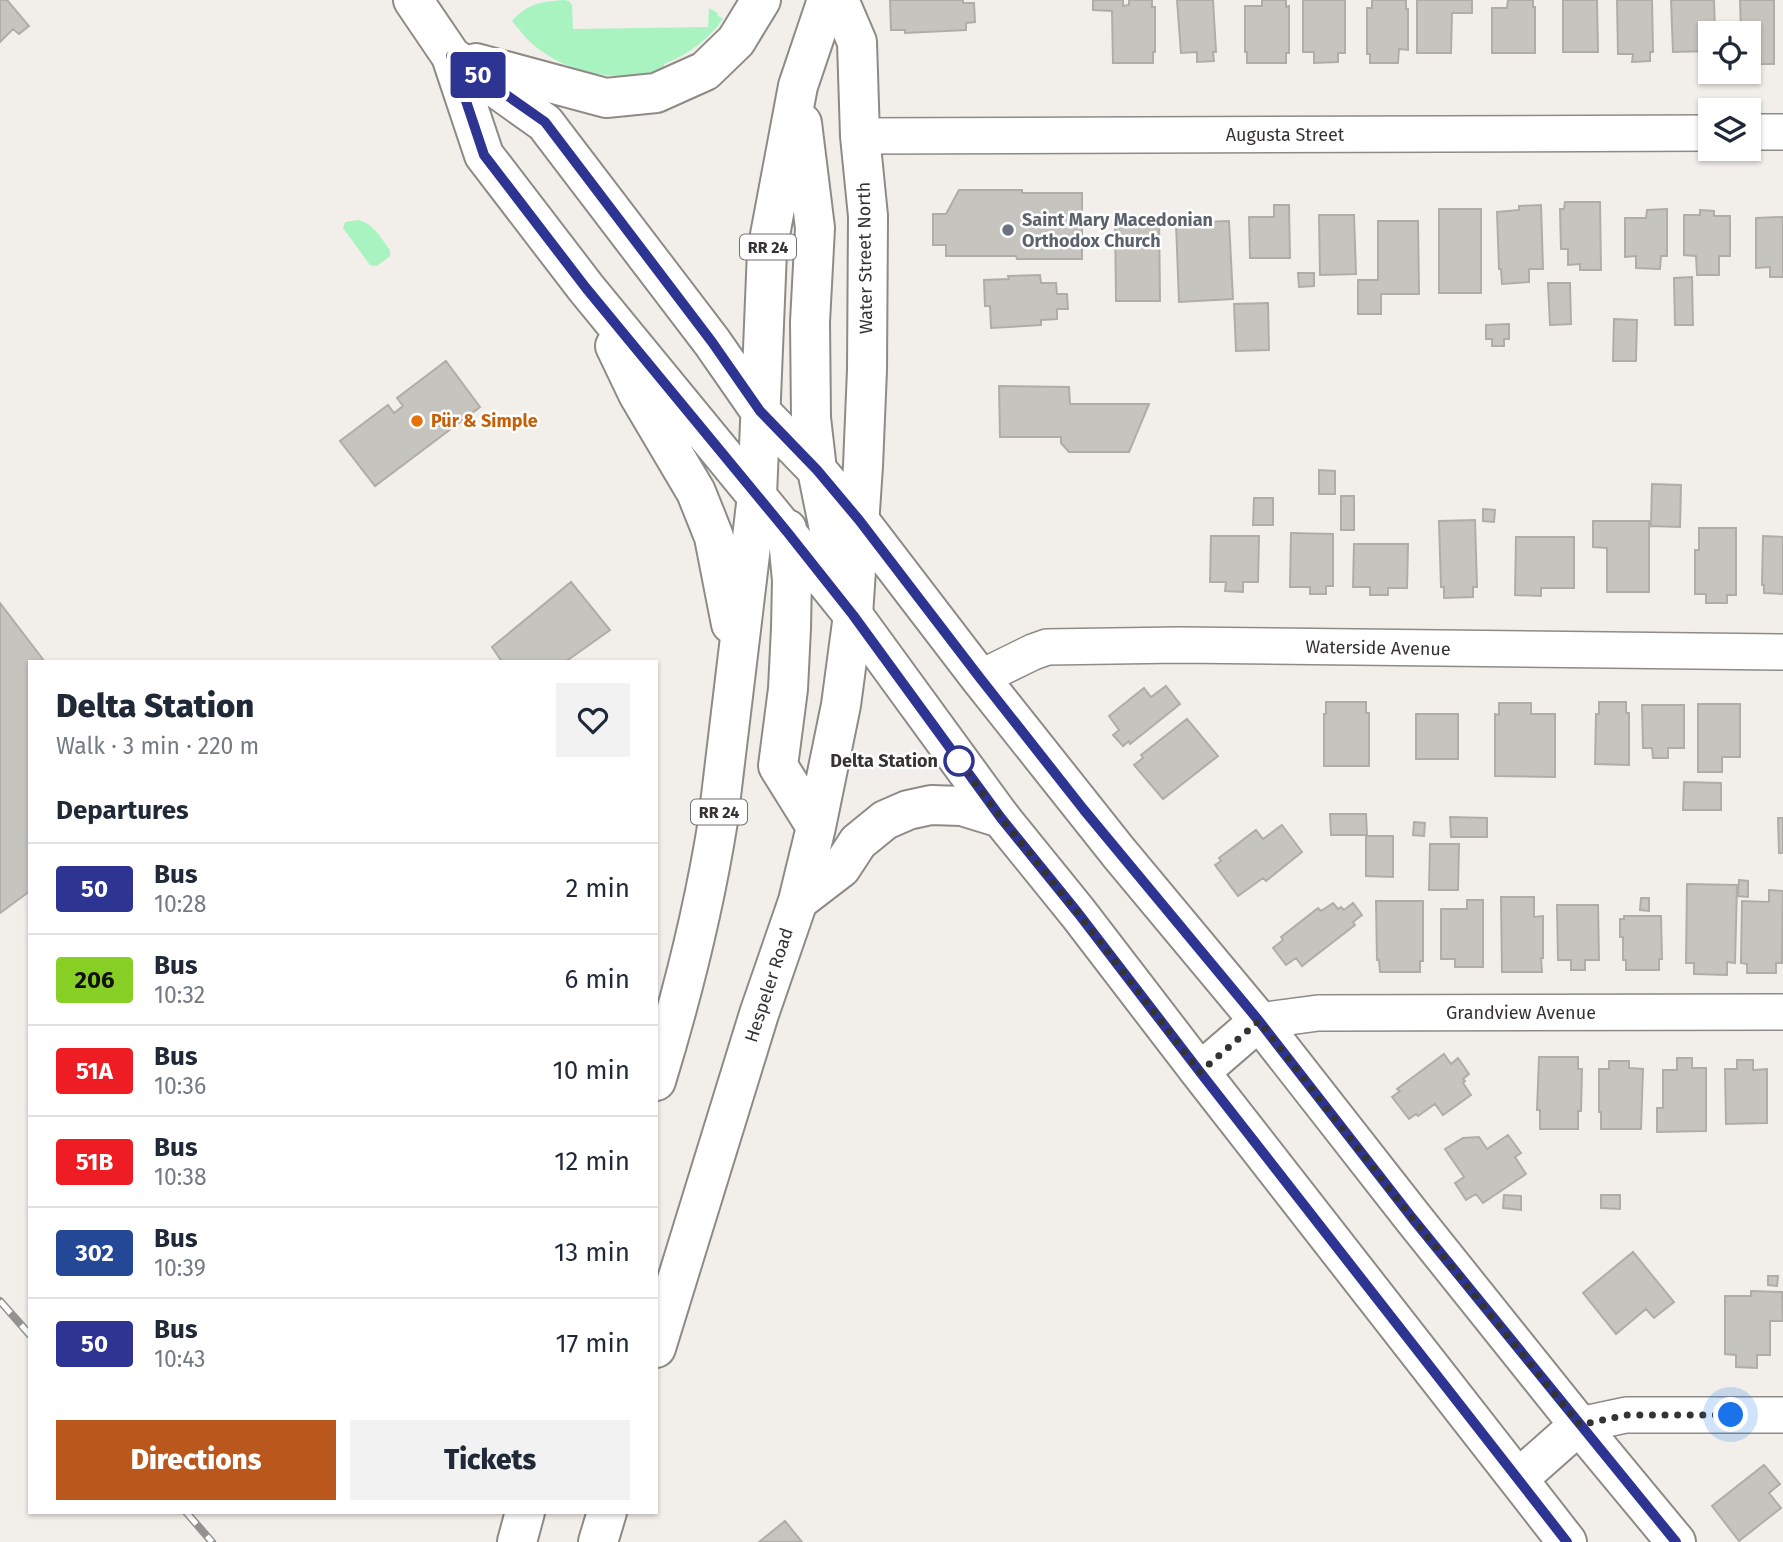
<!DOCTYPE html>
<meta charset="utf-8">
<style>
:root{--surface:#fff;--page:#f2f2f3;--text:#1f2937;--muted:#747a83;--line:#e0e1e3;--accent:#b9571d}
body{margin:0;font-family:"Fira Sans",sans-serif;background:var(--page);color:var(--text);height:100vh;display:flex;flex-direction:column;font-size:26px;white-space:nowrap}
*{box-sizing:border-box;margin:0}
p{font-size:23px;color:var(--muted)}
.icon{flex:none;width:38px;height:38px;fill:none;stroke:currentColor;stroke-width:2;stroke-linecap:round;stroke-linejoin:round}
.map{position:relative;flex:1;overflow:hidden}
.drawer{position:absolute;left:28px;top:660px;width:630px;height:854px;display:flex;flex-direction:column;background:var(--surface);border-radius:0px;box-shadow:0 2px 5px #0004}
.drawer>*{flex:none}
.badge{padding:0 14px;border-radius:5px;font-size:24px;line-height:46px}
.tools{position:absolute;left:1698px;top:21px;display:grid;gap:14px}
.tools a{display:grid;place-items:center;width:63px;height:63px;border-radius:0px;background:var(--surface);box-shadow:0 2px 5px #0004;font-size:35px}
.you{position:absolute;width:35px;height:35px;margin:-18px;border:5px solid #fff;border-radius:50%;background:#1a73e8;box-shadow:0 0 0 10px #1a73e833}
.map>.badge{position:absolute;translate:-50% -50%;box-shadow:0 0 0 4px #fff}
h2{padding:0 28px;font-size:26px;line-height:63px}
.round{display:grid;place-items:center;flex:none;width:74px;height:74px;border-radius:0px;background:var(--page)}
.head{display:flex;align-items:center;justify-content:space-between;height:119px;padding:0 28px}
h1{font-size:33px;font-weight:800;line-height:52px}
.primary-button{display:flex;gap:14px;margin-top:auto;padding:14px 28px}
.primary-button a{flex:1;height:80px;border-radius:0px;background:var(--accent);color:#fff;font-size:28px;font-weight:800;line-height:80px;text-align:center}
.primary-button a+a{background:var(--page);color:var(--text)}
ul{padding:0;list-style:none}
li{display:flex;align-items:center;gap:21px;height:91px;padding:0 28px;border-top:2px solid var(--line)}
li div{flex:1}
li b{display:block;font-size:26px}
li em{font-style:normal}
li .badge{min-width:77px;font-weight:700;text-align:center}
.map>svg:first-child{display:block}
.green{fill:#a9f3c0}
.building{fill:#c6c4bf;stroke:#b0ada9;stroke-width:2}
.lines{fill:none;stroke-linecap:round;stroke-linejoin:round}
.minor-casing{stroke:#8e8b87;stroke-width:38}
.secondary-casing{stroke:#8e8b87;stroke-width:42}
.primary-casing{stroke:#8e8b87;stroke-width:42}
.minor{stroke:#fff;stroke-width:35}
.secondary{stroke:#fff;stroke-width:38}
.primary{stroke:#fff;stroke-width:38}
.rail-casing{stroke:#94928f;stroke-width:8}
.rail{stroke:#fff;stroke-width:5;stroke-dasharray:16;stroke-linecap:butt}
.line-casing{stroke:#fff;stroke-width:16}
.line{stroke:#2e3491;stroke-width:10}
.walk{stroke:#353432;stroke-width:7;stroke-dasharray:0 12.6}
.worship-dot{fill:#6b7280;stroke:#fff;stroke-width:2.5}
.food-dot{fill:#e8710a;stroke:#fff;stroke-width:2.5}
.stop-dot{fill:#fff;stroke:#2e3491;stroke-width:3.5}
.labels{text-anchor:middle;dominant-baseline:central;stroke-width:5;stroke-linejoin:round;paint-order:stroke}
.shield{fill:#fff;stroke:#727170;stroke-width:2}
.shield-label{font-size:16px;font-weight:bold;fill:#353432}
.street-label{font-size:18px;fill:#353432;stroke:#fff}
.worship-label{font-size:18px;font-weight:bold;fill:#5b616d;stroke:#fff;text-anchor:start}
.food-label{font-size:18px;font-weight:bold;fill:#c56008;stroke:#fff;text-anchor:start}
.stop-label{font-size:18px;font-weight:bold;fill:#353432;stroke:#fff;text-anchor:end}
</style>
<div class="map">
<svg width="1783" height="1542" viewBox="0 0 1783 1542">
<rect width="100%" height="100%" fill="#f2efea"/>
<path class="green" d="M 564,0 L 569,1 L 572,5 L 573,29 L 708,27 L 709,8 L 718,13 L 717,15 L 723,19 C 708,40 688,55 664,64 L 664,68 C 626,83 576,76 543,52 C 530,44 521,32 512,21 C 528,3 540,2 564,0 Z
M 358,220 C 373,223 381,238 390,250 L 390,256 L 377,266 L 370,265 L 343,228 L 345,222 Z"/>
<path class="building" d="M 0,0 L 7,0 L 29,26 L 19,34 L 13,29 L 0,42 Z
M 890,0 L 963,0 L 963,3 L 974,3 L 975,22 L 966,23 L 966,30 L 905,33 L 905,30 L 891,30 Z
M 1093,0 L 1123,0 L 1123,6 L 1129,5 L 1129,0 L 1152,0 L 1152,7 L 1155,7 L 1155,52 L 1153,52 L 1153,63 L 1113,63 L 1112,11 L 1093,10 Z
M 1177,0 L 1213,0 L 1216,52 L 1213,52 L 1214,61 L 1197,62 L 1197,52 L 1181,53 Z
M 1262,0 L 1286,0 L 1286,7 L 1289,6 L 1289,53 L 1286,53 L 1286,63 L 1247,63 L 1247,52 L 1245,52 L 1245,6 L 1262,6 Z
M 1303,0 L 1345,0 L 1345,53 L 1338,53 L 1338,62 L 1314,63 L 1314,52 L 1303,52 Z
M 1372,0 L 1406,0 L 1406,9 L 1408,9 L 1408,50 L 1399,49 L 1398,63 L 1370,63 L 1370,54 L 1367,54 L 1367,8 L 1372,8 Z
M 1417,0 L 1472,0 L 1472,13 L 1452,13 L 1451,53 L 1417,53 Z
M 1508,0 L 1533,0 L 1533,7 L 1535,7 L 1535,53 L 1492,53 L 1492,8 L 1507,8 Z
M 1563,0 L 1597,0 L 1598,52 L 1563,52 Z
M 1617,0 L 1652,0 L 1653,52 L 1650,52 L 1650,61 L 1632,62 L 1633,54 L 1618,54 Z
M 1671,0 L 1714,0 L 1715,33 L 1710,33 L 1710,51 L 1673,52 Z
M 1740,0 L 1774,0 L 1774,64 L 1748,64 L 1748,33 L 1741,33 Z
M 959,190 L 1022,190 L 1022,193 L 1082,193 L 1082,259 L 1017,259 L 1016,256 L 946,256 L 946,245 L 933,245 L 933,214 L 946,214 Z
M 1565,202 L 1600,202 L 1601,270 L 1580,270 L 1580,264 L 1568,265 L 1568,249 L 1561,249 L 1560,209 L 1564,209 Z
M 1274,205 L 1289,205 L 1290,258 L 1250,258 L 1249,217 L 1274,217 Z
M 1541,205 L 1543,269 L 1529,269 L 1529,282 L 1502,284 L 1501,269 L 1499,269 L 1497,212 L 1519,210 L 1519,206 Z
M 1439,209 L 1481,209 L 1481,293 L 1439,293 Z
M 1667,209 L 1667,256 L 1661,256 L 1660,269 L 1636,268 L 1636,256 L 1625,257 L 1625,218 L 1646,218 L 1647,210 Z
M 1700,210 L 1714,211 L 1714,216 L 1730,216 L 1730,256 L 1719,256 L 1719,275 L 1697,275 L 1696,256 L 1684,255 L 1684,215 L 1700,215 Z
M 1319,215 L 1354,215 L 1356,274 L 1320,275 Z
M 1115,216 L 1159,216 L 1160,301 L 1116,301 Z
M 1783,217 L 1783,277 L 1770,277 L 1770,267 L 1756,268 L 1756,218 Z
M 1229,221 L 1233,299 L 1179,302 L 1176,223 Z
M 1378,221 L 1418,221 L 1419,294 L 1381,294 L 1381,314 L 1358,314 L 1358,280 L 1378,280 Z
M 1298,273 L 1314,273 L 1314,286 L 1299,287 Z
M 1040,275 L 1041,283 L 1056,283 L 1057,294 L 1067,294 L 1068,309 L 1057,309 L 1057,319 L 1041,320 L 1041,325 L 991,328 L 990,306 L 985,306 L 984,280 L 1009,279 L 1008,276 Z
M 1692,277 L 1693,325 L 1675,325 L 1674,278 Z
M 1548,283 L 1570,283 L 1571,324 L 1550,325 Z
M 1268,303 L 1269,350 L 1236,351 L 1234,304 Z
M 1614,319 L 1637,320 L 1636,361 L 1613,361 Z
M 1509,324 L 1509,339 L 1504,339 L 1504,346 L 1492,346 L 1492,339 L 1486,339 L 1486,325 Z
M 446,361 L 480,407 L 375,486 L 340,441 L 388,405 L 394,413 L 403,406 L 397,398 Z
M 999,386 L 1069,387 L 1070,404 L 1149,404 L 1129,452 L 1069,452 L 1061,443 L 1061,437 L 1000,437 Z
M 1319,470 L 1335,471 L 1335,494 L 1319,494 Z
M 1652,484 L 1681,485 L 1680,527 L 1651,526 Z
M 1341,496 L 1354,496 L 1354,530 L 1341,530 Z
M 1254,498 L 1273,498 L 1273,525 L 1253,525 Z
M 1483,509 L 1495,510 L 1494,522 L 1483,521 Z
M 1475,520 L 1477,587 L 1473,587 L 1473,597 L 1444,598 L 1444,587 L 1441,587 L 1439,521 Z
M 1593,521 L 1649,521 L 1649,592 L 1607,592 L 1607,548 L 1593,547 Z
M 1699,528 L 1736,528 L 1736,595 L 1727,595 L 1727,603 L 1706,603 L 1706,594 L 1695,594 L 1695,550 L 1699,550 Z
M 1291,533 L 1333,534 L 1333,586 L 1326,586 L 1326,594 L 1310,594 L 1310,587 L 1290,587 Z
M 1211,536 L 1259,536 L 1258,582 L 1243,582 L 1243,592 L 1225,591 L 1226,582 L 1210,582 Z
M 1763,536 L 1783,537 L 1783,594 L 1764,593 L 1764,585 L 1762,585 Z
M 1516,537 L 1574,537 L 1574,588 L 1541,588 L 1541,596 L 1515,595 Z
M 1354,544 L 1408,544 L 1407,588 L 1388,588 L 1388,595 L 1370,595 L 1370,587 L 1353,587 Z
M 571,582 L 610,630 L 565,662 L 502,662 L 492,647 Z
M 0,603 L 45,662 L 30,662 L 30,891 L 0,913 Z
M 1166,686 L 1180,704 L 1130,744 L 1129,741 L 1123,746 L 1113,735 L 1119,730 L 1109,716 L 1144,688 L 1151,697 Z
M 1326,702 L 1366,702 L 1366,713 L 1369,713 L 1369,766 L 1324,766 L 1324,714 L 1326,714 Z
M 1599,702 L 1626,702 L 1626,713 L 1629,713 L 1629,765 L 1595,764 L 1596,714 L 1599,714 Z
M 1499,703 L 1531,703 L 1531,714 L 1555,714 L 1555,777 L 1495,776 L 1495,714 L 1499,715 Z
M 1698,704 L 1740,704 L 1740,757 L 1722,757 L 1722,772 L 1698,772 Z
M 1642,705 L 1684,705 L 1684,748 L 1668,748 L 1668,758 L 1653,758 L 1652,748 L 1643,748 Z
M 1416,714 L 1458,714 L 1458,759 L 1416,759 Z
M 1187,719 L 1218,756 L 1163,799 L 1134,765 L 1143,758 L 1141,755 Z
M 1684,782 L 1721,783 L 1721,810 L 1683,810 Z
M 1330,814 L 1366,814 L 1367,835 L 1331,835 Z
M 1450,817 L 1487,818 L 1487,837 L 1451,837 Z
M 1778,818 L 1783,818 L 1783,853 L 1779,853 Z
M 1414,822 L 1425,823 L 1424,836 L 1413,835 Z
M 1282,825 L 1302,852 L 1266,881 L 1263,878 L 1238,896 L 1215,865 L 1221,861 L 1219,858 L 1256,830 L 1263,839 Z
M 1366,836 L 1393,836 L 1393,877 L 1366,876 Z
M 1430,844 L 1459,844 L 1458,890 L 1429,890 Z
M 1739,880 L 1748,881 L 1748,897 L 1738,896 Z
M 1687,884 L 1737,885 L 1735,963 L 1727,962 L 1727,975 L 1694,974 L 1694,963 L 1686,963 Z
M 1769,890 L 1783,891 L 1782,963 L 1776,963 L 1776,973 L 1747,973 L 1747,964 L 1741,963 L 1742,901 L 1769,902 Z
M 1501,897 L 1534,897 L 1534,917 L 1543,916 L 1543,958 L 1541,958 L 1542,972 L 1502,972 Z
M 1641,898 L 1649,898 L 1649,911 L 1640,910 Z
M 1467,900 L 1483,900 L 1483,967 L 1455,967 L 1455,959 L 1441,959 L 1441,909 L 1467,909 Z
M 1376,901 L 1423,901 L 1423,961 L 1420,961 L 1420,972 L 1380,972 L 1379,960 L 1377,960 Z
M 1333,903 L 1338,909 L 1341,907 L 1344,910 L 1353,903 L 1362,915 L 1353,922 L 1355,925 L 1302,966 L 1296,958 L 1286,965 L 1273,948 L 1283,940 L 1281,937 L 1318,908 L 1321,911 Z
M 1557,905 L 1598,905 L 1599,960 L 1585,960 L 1585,970 L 1571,970 L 1571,960 L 1558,960 Z
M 1624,916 L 1661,916 L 1662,959 L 1659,959 L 1659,970 L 1626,970 L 1626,960 L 1623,960 L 1623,937 L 1620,937 L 1620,919 L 1624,919 Z
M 1444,1054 L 1451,1064 L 1458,1058 L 1469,1074 L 1463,1079 L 1465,1081 L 1463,1083 L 1471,1095 L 1443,1115 L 1435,1104 L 1418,1116 L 1416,1114 L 1409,1119 L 1392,1097 L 1400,1091 L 1397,1089 Z
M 1539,1057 L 1578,1057 L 1578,1069 L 1582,1069 L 1581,1111 L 1578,1111 L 1578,1129 L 1540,1129 L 1540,1110 L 1537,1110 Z
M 1677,1058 L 1692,1058 L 1692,1068 L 1706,1068 L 1706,1131 L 1657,1132 L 1657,1108 L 1663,1108 L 1663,1070 L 1677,1070 Z
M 1737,1060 L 1753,1060 L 1753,1070 L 1767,1069 L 1767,1123 L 1726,1124 L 1725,1069 L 1737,1069 Z
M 1609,1061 L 1629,1061 L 1629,1068 L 1643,1069 L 1641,1129 L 1601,1129 L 1601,1112 L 1599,1112 L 1599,1069 L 1609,1069 Z
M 1508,1135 L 1521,1153 L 1515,1157 L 1526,1174 L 1483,1203 L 1476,1194 L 1466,1200 L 1455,1183 L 1464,1177 L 1445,1149 L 1463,1138 L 1479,1137 L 1487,1149 Z
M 1504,1195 L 1521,1196 L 1521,1210 L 1503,1208 Z
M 1601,1195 L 1620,1195 L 1620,1209 L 1601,1208 Z
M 1633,1252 L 1674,1302 L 1654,1318 L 1646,1309 L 1616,1334 L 1583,1293 Z
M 1768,1276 L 1778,1276 L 1777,1286 L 1768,1285 Z
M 1751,1291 L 1782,1292 L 1783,1321 L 1770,1321 L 1770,1355 L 1757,1355 L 1757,1368 L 1736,1367 L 1736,1355 L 1725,1354 L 1725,1296 L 1751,1296 Z
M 1764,1465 L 1780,1484 L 1769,1493 L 1781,1508 L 1739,1541 L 1712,1506 Z
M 785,1521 L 802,1542 L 759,1542 Z"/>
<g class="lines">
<defs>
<path id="minor" d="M 1748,132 L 1783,132
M 860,136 L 1710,133
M 980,678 L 1033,652 L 1047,647 L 1179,645 L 1783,652
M 1259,1021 L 1318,1013 L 1783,1012
M 1579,1425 L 1626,1415 L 1783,1415"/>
<path id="secondary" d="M 859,520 L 980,678 L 1119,853 L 1259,1021 L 1414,1219 L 1579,1425 L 1676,1542
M 853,615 L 1001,818 L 1078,913 L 1200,1072 L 1567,1542
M 1200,1072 L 1259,1021
M 1518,1479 L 1579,1425"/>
<path id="primary" d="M 413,0 L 451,56 L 484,155 L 586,288 L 787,533 L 853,615
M 451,56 L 545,123 L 712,342 L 760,411 L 817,470 L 859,520
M 476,63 L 606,98 L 656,93 L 705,71 L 736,41 L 761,0
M 802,123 L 815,228 L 810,322 L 811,418 L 817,470 L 830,534 L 845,587
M 615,346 L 638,394 L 696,492 L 714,537 L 731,624
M 787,529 L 792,580 L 791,628 L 788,689 L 778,766 L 816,827
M 798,901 L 841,868 L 858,842 L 885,820 L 908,810 L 931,805 L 962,806 L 1001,818
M 656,1081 C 682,996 704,909 718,821 L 757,496 L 767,251 L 798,86 L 827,0
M 656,1348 L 759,1014 L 798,901 L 816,827 L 841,705 L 853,615 L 863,466 L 867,370 L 868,216 L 860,136 L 857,42 L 839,0
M 517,1542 L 525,1512
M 598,1542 L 607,1512"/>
</defs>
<use href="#minor" class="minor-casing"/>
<use href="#secondary" class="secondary-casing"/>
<use href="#primary" class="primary-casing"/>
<use href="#minor" class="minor"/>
<use href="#secondary" class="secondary"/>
<use href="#primary" class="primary"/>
<defs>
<path id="rail" d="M 0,1301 L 30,1335
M 186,1512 L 212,1542"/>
</defs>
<use href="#rail" class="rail-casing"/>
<use href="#rail" class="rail"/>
</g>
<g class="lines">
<defs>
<path id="line" d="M 1567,1542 L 1200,1072 L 1078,913 L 1001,818 L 853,615 L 788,533 L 586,288 L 484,155 L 451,56 L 545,122 L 712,342 L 760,411 L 817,470 L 859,520 L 980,678 L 1084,810 L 1259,1021 L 1413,1219 L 1676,1542"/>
</defs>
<use href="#line" class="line-casing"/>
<use href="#line" class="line"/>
<path class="walk" d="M 959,761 L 956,757 L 1001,818 L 1078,913 L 1200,1072 L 1259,1021 L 1413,1219 L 1580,1425 L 1626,1415 L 1731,1415"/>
</g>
<circle class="worship-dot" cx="1008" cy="230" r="7"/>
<circle class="food-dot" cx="417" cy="421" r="7"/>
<circle class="stop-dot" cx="959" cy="761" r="14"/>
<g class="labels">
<g class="shield">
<rect x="740" y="234.5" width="56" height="25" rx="5"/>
<rect x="691" y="799.5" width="56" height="25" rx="5"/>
</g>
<g class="shield-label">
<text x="768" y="247">RR 24</text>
<text x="719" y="812">RR 24</text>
</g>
<g class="street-label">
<text x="1285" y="135">Augusta Street</text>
<text transform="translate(865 258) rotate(-91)">Water Street North</text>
<text transform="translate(1378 648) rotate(1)">Waterside Avenue</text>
<text transform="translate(769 985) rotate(-72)">Hespeler Road</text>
<text x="1521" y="1013">Grandview Avenue</text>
</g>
<g class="worship-label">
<text x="1022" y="220">Saint Mary Macedonian<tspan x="1022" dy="21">Orthodox Church</tspan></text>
</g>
<g class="food-label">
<text x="431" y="421">Pür &amp; Simple</text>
</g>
<g class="stop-label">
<text x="938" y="761">Delta Station</text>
</g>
</g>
</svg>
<div class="tools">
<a><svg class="icon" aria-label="locate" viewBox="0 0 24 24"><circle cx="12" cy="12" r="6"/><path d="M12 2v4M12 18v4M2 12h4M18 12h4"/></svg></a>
<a><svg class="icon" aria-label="layers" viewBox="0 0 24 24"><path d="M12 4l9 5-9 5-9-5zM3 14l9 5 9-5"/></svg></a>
</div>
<div class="you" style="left:1731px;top:1415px"></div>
<b class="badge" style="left:478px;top:75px;background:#2e3491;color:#fff">50</b>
<section class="drawer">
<div class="head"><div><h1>Delta Station</h1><p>Walk · 3 min · 220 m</p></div><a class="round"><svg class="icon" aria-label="heart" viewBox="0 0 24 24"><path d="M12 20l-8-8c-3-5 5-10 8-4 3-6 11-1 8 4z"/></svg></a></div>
<h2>Departures</h2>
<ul>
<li><span class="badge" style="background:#2e3491;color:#fff">50</span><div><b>Bus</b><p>10:28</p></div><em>2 min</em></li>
<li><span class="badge" style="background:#87cf25;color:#111">206</span><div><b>Bus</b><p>10:32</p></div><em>6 min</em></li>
<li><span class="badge" style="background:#ee1d23;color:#fff">51A</span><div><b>Bus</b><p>10:36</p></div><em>10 min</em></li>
<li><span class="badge" style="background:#ee1d23;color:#fff">51B</span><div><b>Bus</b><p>10:38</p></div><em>12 min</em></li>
<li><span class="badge" style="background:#244895;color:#fff">302</span><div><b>Bus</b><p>10:39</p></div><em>13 min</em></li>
<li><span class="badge" style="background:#2e3491;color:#fff">50</span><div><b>Bus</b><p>10:43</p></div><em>17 min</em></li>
</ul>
<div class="primary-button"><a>Directions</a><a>Tickets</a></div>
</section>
</div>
